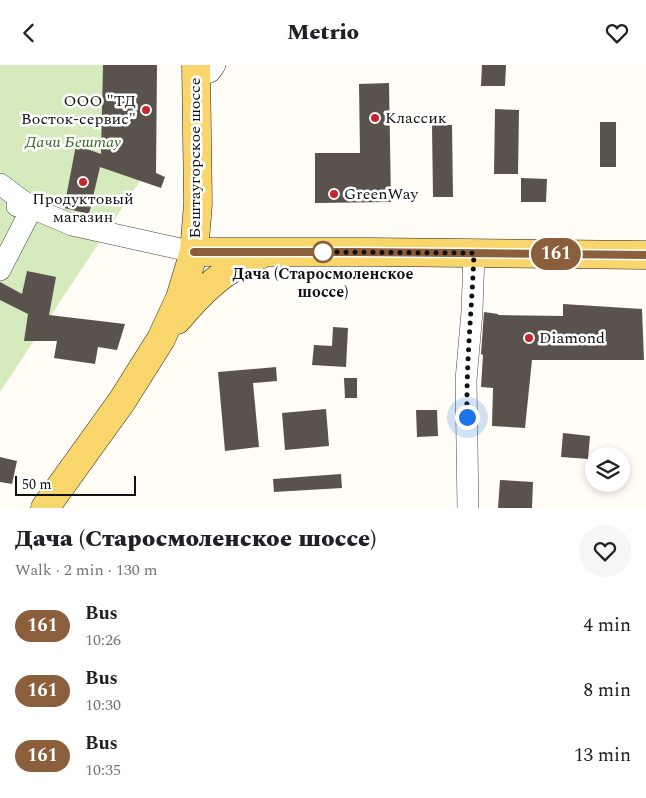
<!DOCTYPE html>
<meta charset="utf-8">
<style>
:root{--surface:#fff;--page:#f6f6f6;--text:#202124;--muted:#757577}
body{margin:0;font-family:Spectral,serif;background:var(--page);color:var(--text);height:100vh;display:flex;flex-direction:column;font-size:19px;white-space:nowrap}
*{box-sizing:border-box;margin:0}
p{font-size:16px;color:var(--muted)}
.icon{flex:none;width:28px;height:28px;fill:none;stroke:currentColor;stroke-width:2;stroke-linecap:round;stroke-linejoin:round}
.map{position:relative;height:443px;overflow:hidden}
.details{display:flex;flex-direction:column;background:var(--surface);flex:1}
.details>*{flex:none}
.badge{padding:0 10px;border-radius:16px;font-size:18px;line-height:32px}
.tools{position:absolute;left:585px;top:382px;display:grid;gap:10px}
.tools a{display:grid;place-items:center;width:45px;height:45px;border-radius:50%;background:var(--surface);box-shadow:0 2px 8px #0003;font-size:25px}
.scale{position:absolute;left:15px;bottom:12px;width:121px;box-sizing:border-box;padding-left:5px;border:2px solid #111;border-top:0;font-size:14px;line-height:18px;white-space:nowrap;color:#111;-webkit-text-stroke:4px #fff;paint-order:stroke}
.you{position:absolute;width:25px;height:25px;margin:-12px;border:4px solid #fff;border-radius:50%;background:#1a73e8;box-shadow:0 0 0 8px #1a73e833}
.map>.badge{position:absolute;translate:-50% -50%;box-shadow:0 0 0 2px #fff}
.round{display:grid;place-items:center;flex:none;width:52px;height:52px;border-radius:26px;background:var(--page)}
.overview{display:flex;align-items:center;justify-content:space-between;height:85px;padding:0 15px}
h1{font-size:24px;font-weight:800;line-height:38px}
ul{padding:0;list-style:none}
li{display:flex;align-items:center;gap:15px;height:65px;padding:0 15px}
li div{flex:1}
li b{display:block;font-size:19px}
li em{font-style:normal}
li .badge{min-width:55px;font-weight:700;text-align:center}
header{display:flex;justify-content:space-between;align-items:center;height:65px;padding:0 15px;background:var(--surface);font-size:22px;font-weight:800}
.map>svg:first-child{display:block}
.green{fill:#d5ebbd}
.building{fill:#5a524d}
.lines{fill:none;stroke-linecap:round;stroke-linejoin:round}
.minor-casing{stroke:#444;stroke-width:22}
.major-casing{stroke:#222;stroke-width:29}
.minor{stroke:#fff;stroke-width:21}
.major{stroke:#f9d66b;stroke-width:28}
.line-casing{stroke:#fff;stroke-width:11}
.line{stroke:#8b5e3c;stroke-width:8}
.walk{stroke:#111;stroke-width:5;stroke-dasharray:0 9}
.poi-dot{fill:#c4262e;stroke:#fff;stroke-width:2}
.stop-dot{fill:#fff;stroke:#8b5e3c;stroke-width:2.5}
.labels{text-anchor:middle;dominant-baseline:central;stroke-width:5;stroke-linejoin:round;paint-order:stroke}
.poi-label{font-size:16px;fill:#111;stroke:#fff;text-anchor:start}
.park-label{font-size:16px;font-style:italic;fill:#2f6b1f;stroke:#fff}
.street-label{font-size:16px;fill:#111;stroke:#fff}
.stop-label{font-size:16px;font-weight:bold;fill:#111;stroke:#fff}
</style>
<header><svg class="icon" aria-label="back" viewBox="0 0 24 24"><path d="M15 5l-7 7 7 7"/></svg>Metrio<svg class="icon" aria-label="heart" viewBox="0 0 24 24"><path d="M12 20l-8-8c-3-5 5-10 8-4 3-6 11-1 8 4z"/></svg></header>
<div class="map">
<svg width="646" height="443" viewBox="0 0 646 443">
<rect width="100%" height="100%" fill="#fffdf5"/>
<path class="green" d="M 0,0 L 149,0 L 144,110 L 0,327 Z"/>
<path class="building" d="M 103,0 L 157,0 L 156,108 L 165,112 L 161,123 L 100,102 L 89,149 L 64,143 L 76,80 L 101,89 Z
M 482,0 L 506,0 L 505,21 L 481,21 Z
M 389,18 L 391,137 L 315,138 L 315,88 L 360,88 L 359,19 Z
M 495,44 L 519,45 L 518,109 L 494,109 Z
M 600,57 L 616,57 L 616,102 L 600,102 Z
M 432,60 L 452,60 L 453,132 L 433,132 Z
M 521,113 L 547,114 L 546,137 L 521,137 Z
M 27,206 L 56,212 L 49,250 L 125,259 L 117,285 L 98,282 L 95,299 L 54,293 L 57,276 L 24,276 L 28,249 L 0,235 L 0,217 L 22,229 Z
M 563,239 L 642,244 L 644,295 L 532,295 L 525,363 L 492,361 L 493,323 L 481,322 L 483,290 L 481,289 L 484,247 L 498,249 L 498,250 L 563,251 Z
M 333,262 L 348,263 L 346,302 L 312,300 L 314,280 L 332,281 Z
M 276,302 L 277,316 L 253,318 L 259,382 L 225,386 L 218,307 Z
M 344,313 L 357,313 L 357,333 L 345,333 Z
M 326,344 L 329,381 L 285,385 L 282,348 Z
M 416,345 L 437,345 L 438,371 L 417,372 Z
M 563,368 L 590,371 L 588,394 L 561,392 Z
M 0,392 L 17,396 L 12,419 L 0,417 Z
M 341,409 L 342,423 L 274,427 L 273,414 Z
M 500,415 L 533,417 L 532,443 L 498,443 Z"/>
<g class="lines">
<defs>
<path id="minor" d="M 196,11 L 210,7 L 215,0
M 0,119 L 32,143 L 72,160 L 194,187
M 0,205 L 32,143 L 17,141
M 468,443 L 466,315 L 472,247 L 474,188"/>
<path id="major" d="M 194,187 L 372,187 L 646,190
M 177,255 C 200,228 225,202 260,190
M 45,443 L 122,336 L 161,274 L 180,233 L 194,187 L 198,139 L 196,0"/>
</defs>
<use href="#minor" class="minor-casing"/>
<use href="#major" class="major-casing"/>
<use href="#minor" class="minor"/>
<use href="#major" class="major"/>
</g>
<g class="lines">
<defs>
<path id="line" d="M 194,187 L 355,187 L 646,190"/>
</defs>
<use href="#line" class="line-casing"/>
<use href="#line" class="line"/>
<path class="walk" d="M 323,187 L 321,187 L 474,188 C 472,243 466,297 467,352"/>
</g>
<g class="poi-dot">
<circle cx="146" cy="45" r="5"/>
<circle cx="375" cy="53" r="5"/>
<circle cx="83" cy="117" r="5"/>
<circle cx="334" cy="129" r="5"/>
<circle cx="529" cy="273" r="5"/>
</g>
<circle class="stop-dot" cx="323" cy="187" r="10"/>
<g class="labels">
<g class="poi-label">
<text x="136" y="36" text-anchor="end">ООО "ТД<tspan x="136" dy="18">Восток-сервис"</tspan></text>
<text x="385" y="53">Классик</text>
<text x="344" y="129">GreenWay</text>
<text x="83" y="134" text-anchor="middle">Продуктовый<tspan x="83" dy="18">магазин</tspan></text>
<text x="539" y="273">Diamond</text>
</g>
<g class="park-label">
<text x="73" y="77">Дачи Бештау</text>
</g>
<g class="street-label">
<text transform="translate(195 93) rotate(-90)">Бештаугорское шоссе</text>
</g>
<g class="stop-label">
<text x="323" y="209">Дача (Старосмоленское<tspan x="323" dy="18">шоссе)</tspan></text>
</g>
</g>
</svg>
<div class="tools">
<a><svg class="icon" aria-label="layers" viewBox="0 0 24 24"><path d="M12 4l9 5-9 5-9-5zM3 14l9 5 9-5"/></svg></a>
</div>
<div class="scale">50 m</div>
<div class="you" style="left:467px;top:352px"></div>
<b class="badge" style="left:556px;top:189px;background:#8b5e3c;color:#fff">161</b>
</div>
<section class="details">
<div class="overview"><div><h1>Дача (Старосмоленское шоссе)</h1><p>Walk · 2 min · 130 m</p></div><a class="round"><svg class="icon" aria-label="heart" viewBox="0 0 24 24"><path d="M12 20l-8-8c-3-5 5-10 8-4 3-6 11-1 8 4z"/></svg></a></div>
<ul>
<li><span class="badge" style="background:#8b5e3c;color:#fff">161</span><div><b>Bus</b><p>10:26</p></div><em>4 min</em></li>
<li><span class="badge" style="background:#8b5e3c;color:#fff">161</span><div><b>Bus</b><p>10:30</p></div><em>8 min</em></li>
<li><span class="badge" style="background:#8b5e3c;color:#fff">161</span><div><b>Bus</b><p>10:35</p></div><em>13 min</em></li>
</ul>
</section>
